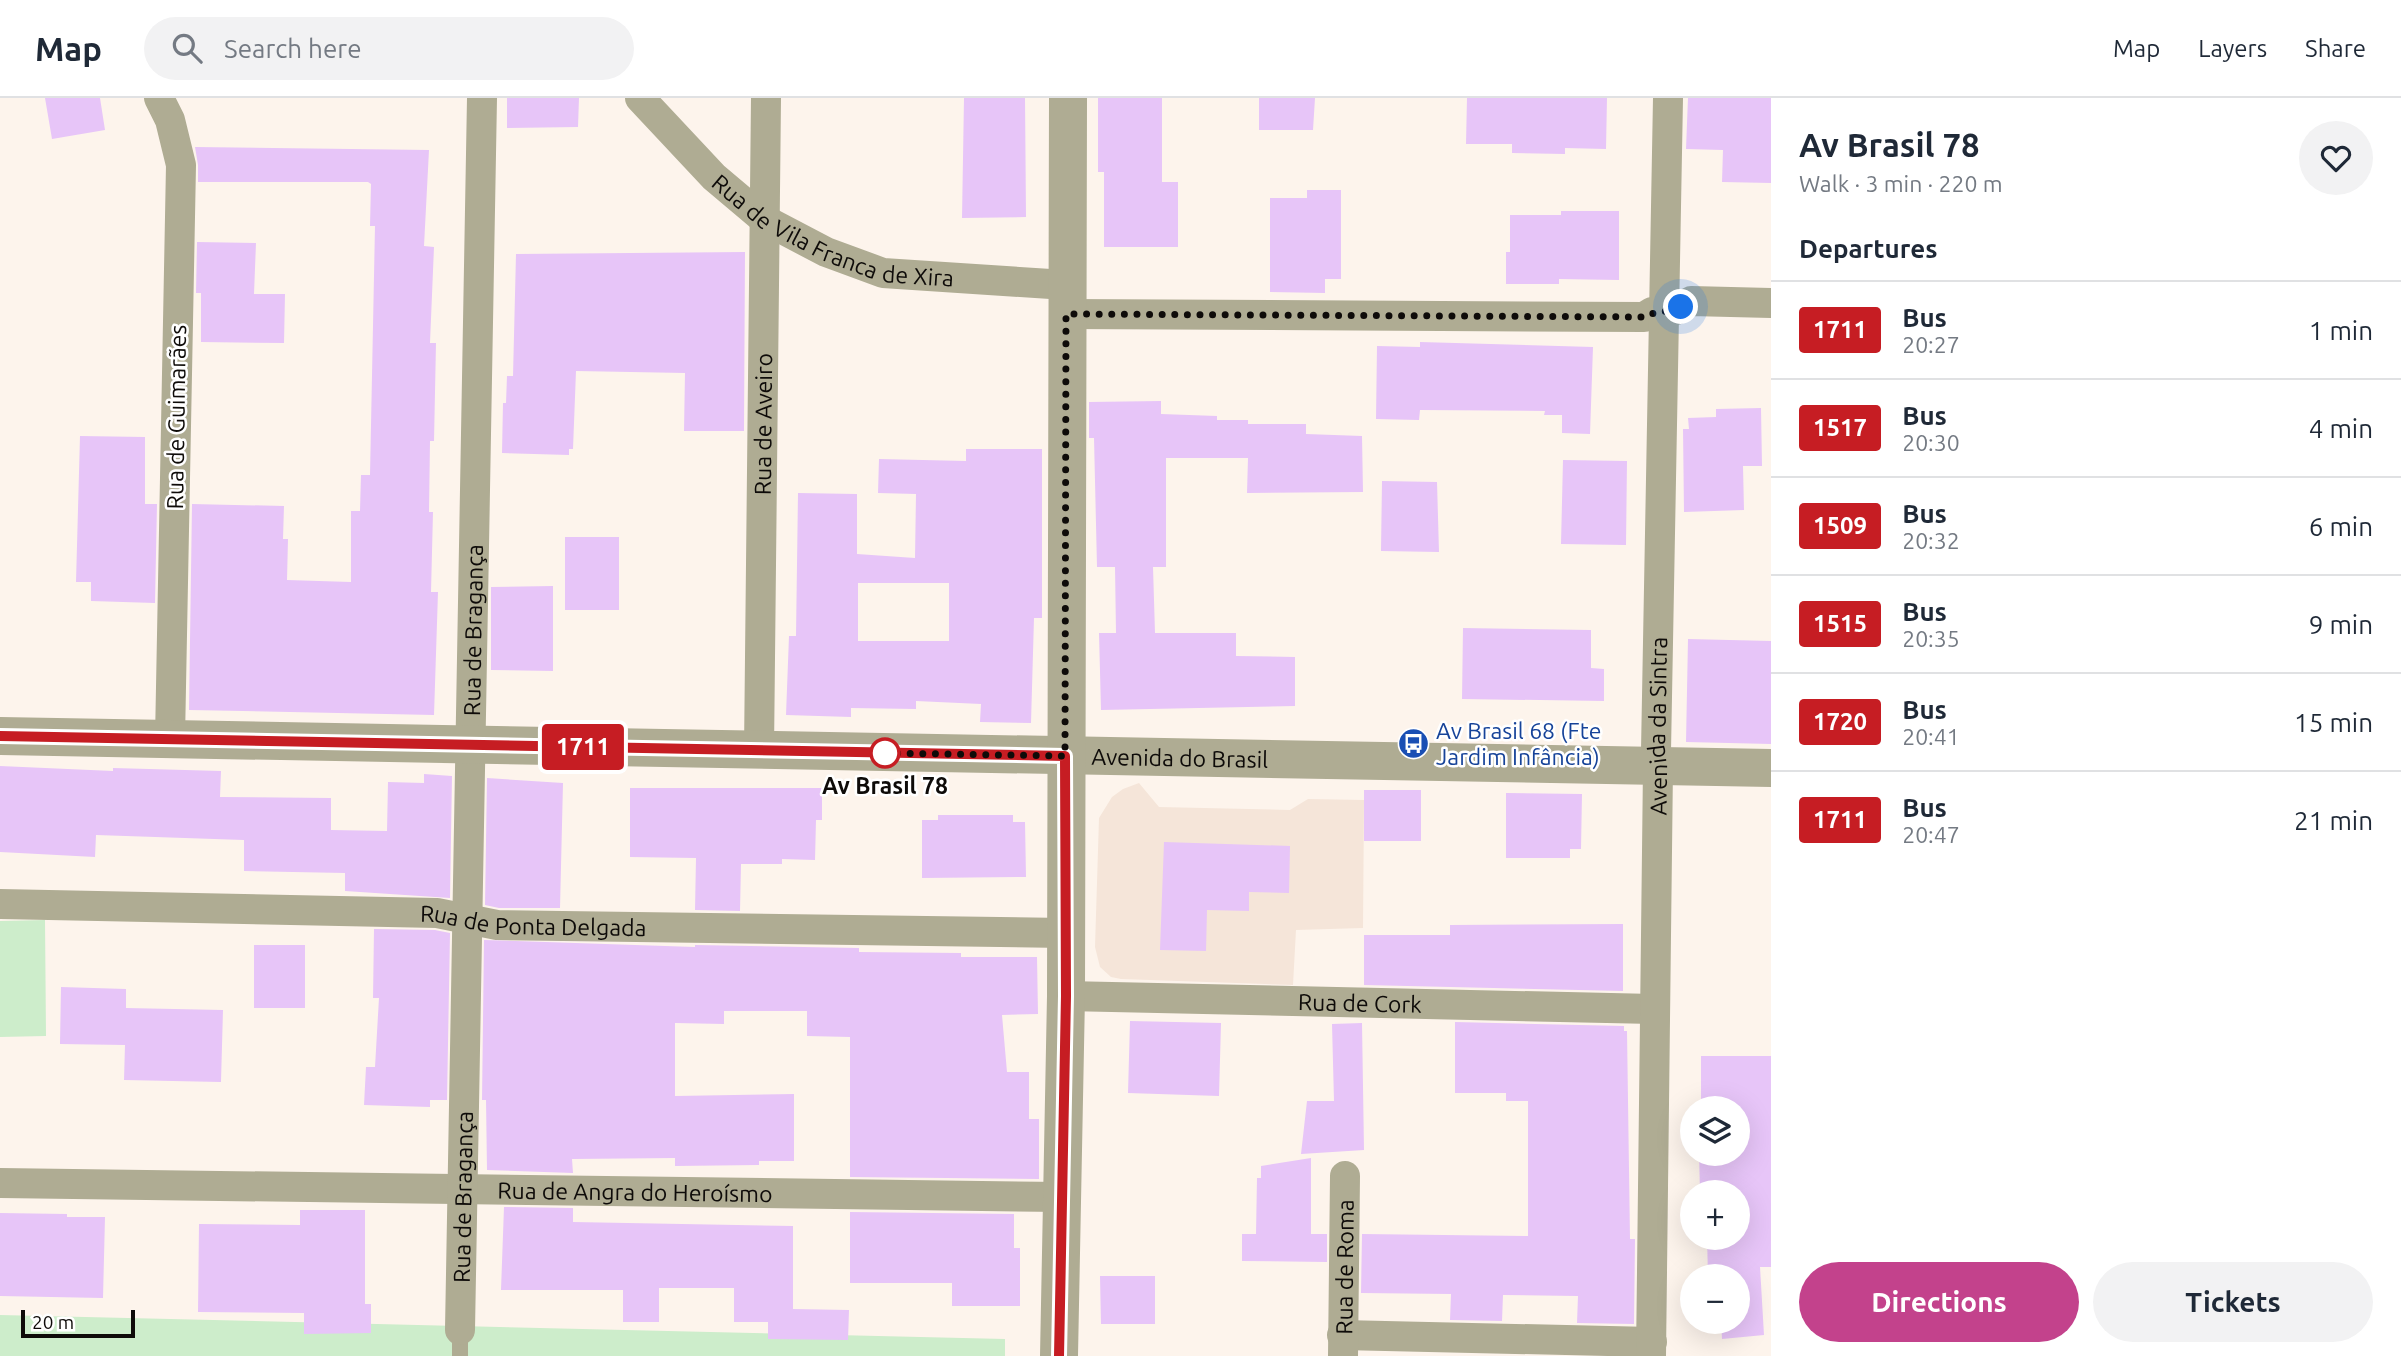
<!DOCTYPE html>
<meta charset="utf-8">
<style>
:root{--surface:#fff;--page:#f2f2f3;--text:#1f2937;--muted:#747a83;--line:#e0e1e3;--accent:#c3428c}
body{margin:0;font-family:Ubuntu,sans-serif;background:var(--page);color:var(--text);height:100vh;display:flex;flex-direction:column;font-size:26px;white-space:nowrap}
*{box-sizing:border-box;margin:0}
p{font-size:23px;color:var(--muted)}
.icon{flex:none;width:38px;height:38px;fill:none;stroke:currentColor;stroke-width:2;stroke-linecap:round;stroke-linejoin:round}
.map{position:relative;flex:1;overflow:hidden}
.side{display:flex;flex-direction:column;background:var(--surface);width:630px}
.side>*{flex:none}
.badge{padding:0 14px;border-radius:5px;font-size:24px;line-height:46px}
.tools{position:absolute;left:1680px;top:998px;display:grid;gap:14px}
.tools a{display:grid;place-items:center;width:70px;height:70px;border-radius:50%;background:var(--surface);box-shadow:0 7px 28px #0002;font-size:35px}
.scale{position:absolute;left:21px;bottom:18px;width:114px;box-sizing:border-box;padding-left:7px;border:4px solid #0e0b09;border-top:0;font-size:19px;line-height:24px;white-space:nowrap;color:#0e0b09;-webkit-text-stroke:5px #fff;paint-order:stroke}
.you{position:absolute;width:35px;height:35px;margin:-18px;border:5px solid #fff;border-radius:50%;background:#1a73e8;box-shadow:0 0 0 10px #1a73e833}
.map>.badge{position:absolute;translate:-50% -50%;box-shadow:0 0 0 4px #fff}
h2{padding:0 28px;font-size:26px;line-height:63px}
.round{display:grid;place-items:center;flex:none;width:74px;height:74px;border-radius:37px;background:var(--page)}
.head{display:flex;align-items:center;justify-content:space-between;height:119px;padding:0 28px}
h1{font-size:33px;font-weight:600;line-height:52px}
.cta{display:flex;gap:14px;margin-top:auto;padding:14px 28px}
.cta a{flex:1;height:80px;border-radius:42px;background:var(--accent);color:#fff;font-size:28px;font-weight:600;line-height:80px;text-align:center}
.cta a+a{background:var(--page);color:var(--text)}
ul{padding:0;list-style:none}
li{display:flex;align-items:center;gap:21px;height:98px;padding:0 28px;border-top:2px solid var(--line)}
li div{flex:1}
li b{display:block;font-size:26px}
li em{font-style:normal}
li .badge{min-width:77px;font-weight:700;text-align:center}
header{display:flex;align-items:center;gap:42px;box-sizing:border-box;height:98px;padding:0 35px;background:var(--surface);border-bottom:2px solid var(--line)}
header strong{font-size:33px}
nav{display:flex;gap:38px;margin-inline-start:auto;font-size:24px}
.search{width:490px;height:63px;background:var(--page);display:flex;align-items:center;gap:18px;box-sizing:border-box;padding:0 24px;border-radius:38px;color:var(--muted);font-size:26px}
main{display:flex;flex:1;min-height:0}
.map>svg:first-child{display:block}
.built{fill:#f5e5d9}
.green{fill:#cdedcb}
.building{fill:#e7c5f8;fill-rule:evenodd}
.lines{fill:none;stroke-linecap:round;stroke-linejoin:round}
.service{stroke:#afac93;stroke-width:16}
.minor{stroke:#afac93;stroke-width:30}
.tertiary{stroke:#afac93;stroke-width:38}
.line-casing{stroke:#fff;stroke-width:16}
.line{stroke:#c61d23;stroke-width:10}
.walk{stroke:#0e0b09;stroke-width:7;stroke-dasharray:0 12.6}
.stop-dot{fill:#fff;stroke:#c61d23;stroke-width:3.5}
.labels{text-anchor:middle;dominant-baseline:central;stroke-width:5;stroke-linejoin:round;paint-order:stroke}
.street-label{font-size:23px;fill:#0e0b09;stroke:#fff}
.transit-label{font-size:23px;fill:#164399;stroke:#fff;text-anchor:start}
.stop-label{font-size:23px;font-weight:bold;fill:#0e0b09;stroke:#fff}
</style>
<header>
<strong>Map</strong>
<div class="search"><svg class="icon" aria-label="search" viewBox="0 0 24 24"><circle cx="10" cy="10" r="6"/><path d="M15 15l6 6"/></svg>Search here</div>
<nav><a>Map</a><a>Layers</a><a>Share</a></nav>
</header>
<main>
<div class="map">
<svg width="1771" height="1258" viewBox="0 0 1771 1258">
<rect width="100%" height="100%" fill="#fdf4ec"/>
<path class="built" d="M 1139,685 L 1159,709 L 1290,712 L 1308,701 L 1364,702 L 1363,830 L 1296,832 L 1293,887 L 1121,881 L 1111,879 L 1100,869 L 1095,849 L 1099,720 L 1112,699 L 1123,691 Z"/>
<path class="green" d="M 45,822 L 46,938 L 0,939 L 0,823 Z
M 0,1217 L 1005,1241 L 1005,1258 L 0,1258 Z"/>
<path class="building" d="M 45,0 L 100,0 L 105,32 L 52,41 Z
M 507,0 L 579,0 L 578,29 L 507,30 Z
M 964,0 L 1025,0 L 1026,119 L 962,120 Z
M 1098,0 L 1162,0 L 1162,84 L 1178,84 L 1178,149 L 1104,149 L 1104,74 L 1098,74 Z
M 1259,0 L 1315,0 L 1313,32 L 1259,32 Z
M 1467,0 L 1607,0 L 1606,51 L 1565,50 L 1565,56 L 1512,55 L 1512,46 L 1466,46 Z
M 1688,0 L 1771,0 L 1771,85 L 1722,84 L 1723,52 L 1686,51 Z
M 195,49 L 429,52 L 424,148 L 434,149 L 430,245 L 436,245 L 434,343 L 430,343 L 429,414 L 433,414 L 431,494 L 438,494 L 434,617 L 189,612 L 192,406 L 284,408 L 283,441 L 288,441 L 287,482 L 351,484 L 351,413 L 360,413 L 361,377 L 370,377 L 375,128 L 370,128 L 371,86 L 368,84 L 198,84 L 198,67 Z
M 1307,92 L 1341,92 L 1341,181 L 1325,181 L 1325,195 L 1270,194 L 1270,100 L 1307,100 Z
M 1561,113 L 1619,113 L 1619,182 L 1559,181 L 1559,186 L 1506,186 L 1506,154 L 1510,154 L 1510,117 L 1561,117 Z
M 197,144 L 256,145 L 254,196 L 285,196 L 284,245 L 201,244 L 201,195 L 196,195 Z
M 745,154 L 744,333 L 684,333 L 685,275 L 576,273 L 573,351 L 569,351 L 569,357 L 502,355 L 503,305 L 506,305 L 507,278 L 513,278 L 516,156 Z
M 1420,244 L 1593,249 L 1590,336 L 1562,335 L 1562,317 L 1544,317 L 1545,313 L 1420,312 L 1419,322 L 1376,321 L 1377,248 L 1420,249 Z
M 1161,303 L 1161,316 L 1217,318 L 1217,322 L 1248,322 L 1248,326 L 1306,326 L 1306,336 L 1362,338 L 1363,394 L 1247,395 L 1248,360 L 1166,360 L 1166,469 L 1153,469 L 1155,535 L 1236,535 L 1236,558 L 1295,559 L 1295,608 L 1101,612 L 1099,535 L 1116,535 L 1115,469 L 1097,469 L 1094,340 L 1089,340 L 1089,304 Z
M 1761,310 L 1762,368 L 1743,368 L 1744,412 L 1684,414 L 1683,331 L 1689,331 L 1688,320 L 1716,319 L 1716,311 Z
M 80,338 L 145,339 L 145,406 L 157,406 L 155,505 L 91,503 L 91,484 L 76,484 Z
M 966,351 L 1042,351 L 1042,520 L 1034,520 L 1031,625 L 980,624 L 981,606 L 916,603 L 916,611 L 851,610 L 851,619 L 786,617 L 789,538 L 796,538 L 798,395 L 857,396 L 857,456 L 915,460 L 916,396 L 878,395 L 879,361 L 966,363 ZM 858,485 L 949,485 L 949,543 L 858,543 Z
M 1563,362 L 1627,363 L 1626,447 L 1561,446 Z
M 1382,383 L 1437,384 L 1439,454 L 1381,453 Z
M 565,439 L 619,439 L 619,512 L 565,512 Z
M 553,488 L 553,573 L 491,572 L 491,489 Z
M 1463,530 L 1591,532 L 1591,570 L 1604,571 L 1604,603 L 1462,601 Z
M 1688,541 L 1771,543 L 1771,646 L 1686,644 Z
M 0,668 L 113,673 L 113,670 L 221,673 L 220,699 L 331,700 L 331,732 L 387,733 L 388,684 L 424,685 L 424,676 L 452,678 L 450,800 L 345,793 L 345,775 L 244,773 L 244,742 L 96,737 L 95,759 L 0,754 Z
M 487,680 L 563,685 L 560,810 L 499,810 L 485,807 Z
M 630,690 L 822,690 L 822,722 L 816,722 L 815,762 L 782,761 L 782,766 L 741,766 L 740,813 L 695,812 L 696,760 L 630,759 Z
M 1364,692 L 1421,692 L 1421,743 L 1364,743 Z
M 1506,695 L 1582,696 L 1581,751 L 1570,751 L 1570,760 L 1506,760 Z
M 938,717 L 1013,717 L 1013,724 L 1025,724 L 1026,779 L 922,780 L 922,722 L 938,722 Z
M 1164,744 L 1290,748 L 1289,795 L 1249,794 L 1249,813 L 1207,812 L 1206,853 L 1160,852 Z
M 1623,826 L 1623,893 L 1364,887 L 1364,837 L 1450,837 L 1450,827 Z
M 374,831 L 435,832 L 450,835 L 447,1002 L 430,1002 L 430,1009 L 364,1007 L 366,969 L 375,969 L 379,900 L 373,900 Z
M 484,842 L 695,849 L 695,847 L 859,850 L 859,854 L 961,855 L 961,859 L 1037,859 L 1038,916 L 1002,917 L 1007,974 L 1029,974 L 1029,1021 L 1039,1021 L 1039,1081 L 850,1079 L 850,939 L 807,938 L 807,913 L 724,913 L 724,926 L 675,925 L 675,998 L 794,996 L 794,1063 L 759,1063 L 759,1067 L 675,1068 L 675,1060 L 572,1061 L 573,1075 L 487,1072 L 486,1002 L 482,1002 Z
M 254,847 L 305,847 L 305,910 L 254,910 Z
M 61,889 L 126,891 L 126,910 L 223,912 L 221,984 L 124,982 L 125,947 L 60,946 Z
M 1130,923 L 1221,925 L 1219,998 L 1128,995 Z
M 1455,924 L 1624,928 L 1624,933 L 1627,933 L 1630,1141 L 1635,1141 L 1634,1226 L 1577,1225 L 1578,1198 L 1503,1197 L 1502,1223 L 1450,1222 L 1451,1196 L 1361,1195 L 1362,1136 L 1528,1138 L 1528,1003 L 1506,1003 L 1506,995 L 1455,995 Z
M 1362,925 L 1364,1052 L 1301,1056 L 1307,1003 L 1334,1003 L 1332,926 Z
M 1701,958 L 1771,958 L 1771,1169 L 1760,1169 L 1764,1237 L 1722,1241 L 1721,1223 L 1738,1223 L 1738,1178 L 1708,1178 L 1707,1139 L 1738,1139 L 1738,1094 L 1700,1094 L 1699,1055 L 1738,1055 L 1738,1010 L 1701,1010 Z
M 1311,1060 L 1311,1136 L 1327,1136 L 1327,1164 L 1242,1163 L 1242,1136 L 1256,1136 L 1257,1080 L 1261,1080 L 1261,1068 Z
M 504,1109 L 573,1110 L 573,1124 L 793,1128 L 793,1211 L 849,1212 L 848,1242 L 768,1241 L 768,1224 L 734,1224 L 734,1190 L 659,1190 L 659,1224 L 623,1224 L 623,1192 L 501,1192 Z
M 300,1112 L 365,1112 L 365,1206 L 371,1206 L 371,1235 L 304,1236 L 304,1215 L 198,1214 L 199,1126 L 300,1127 Z
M 850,1114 L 1014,1116 L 1014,1150 L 1020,1150 L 1020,1208 L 952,1208 L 952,1185 L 850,1185 Z
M 0,1115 L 67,1116 L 67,1119 L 105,1119 L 103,1200 L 0,1198 Z
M 1100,1178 L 1155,1178 L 1155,1226 L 1101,1226 Z"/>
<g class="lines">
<path class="service" d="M 460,1258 L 460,1232"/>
<g class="minor">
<path d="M 159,0 L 170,22 L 181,67 L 170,641"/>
<path id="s1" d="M 640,0 L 714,79 L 765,122 L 826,154 L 883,175 L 1066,187"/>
<path d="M 1066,216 L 1644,219 L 1652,214 L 1676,212 L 1691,203 L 1771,205"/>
<path id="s2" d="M 759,653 L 766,0"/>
<path id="s3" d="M 0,806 L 437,815 L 497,827 L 1065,835"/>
<path id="s4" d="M 1066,898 L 1654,911"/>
<path id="s5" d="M 0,1085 L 1061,1099"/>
<path id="s6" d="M 460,1232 L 482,0"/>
<path d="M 1342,1237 L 1652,1244"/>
<path id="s7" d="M 1343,1258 L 1345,1078"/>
<path id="s8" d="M 1651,1258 L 1658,669 L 1656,653 L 1668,0"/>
</g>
<g class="tertiary">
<path id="s9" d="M 0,638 L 1771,670"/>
<path d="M 1059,1258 L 1066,898 L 1068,0"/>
</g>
</g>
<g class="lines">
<defs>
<path id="line" d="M 0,638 L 1065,658 L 1066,898 L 1059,1258"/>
</defs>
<use href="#line" class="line-casing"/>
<use href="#line" class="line"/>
<path class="walk" d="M 885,655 L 1065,658 L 1066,216 L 1644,219 C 1656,212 1670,215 1681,209"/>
</g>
<defs>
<symbol id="bus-disc" viewBox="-11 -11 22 22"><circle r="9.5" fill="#1a4fb4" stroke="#fff"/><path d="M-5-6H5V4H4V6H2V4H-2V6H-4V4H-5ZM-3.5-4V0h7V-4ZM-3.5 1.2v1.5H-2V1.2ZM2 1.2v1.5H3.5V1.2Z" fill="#fff"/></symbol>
</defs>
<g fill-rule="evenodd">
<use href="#bus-disc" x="1396" y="628" width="35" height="35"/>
</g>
<circle class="stop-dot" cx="885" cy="655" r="14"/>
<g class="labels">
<g class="street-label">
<text stroke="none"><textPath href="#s1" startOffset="243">Rua de Vila Franca de Xira</textPath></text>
<text transform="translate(176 319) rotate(-89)">Rua de Guimarães</text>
<text stroke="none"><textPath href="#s2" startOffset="327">Rua de Aveiro</textPath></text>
<text stroke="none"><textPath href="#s6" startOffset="700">Rua de Bragança</textPath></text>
<text stroke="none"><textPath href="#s8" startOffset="630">Avenida da Sintra</textPath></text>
<text stroke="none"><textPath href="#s9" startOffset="1180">Avenida do Brasil</textPath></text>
<text stroke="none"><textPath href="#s3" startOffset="534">Rua de Ponta Delgada</textPath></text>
<text stroke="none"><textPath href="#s4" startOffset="294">Rua de Cork</textPath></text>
<text stroke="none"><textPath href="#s5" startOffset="635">Rua de Angra do Heroísmo</textPath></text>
<text stroke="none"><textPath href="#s6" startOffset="133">Rua de Bragança</textPath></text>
<text stroke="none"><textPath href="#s7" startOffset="89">Rua de Roma</textPath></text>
</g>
<g class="transit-label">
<text x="1436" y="632">Av Brasil 68 (Fte<tspan x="1436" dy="26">Jardim Infância)</tspan></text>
</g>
<g class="stop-label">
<text x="885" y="687">Av Brasil 78</text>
</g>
</g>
</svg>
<div class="tools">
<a><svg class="icon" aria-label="layers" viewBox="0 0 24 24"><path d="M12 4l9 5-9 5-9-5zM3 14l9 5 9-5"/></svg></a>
<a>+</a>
<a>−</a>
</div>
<div class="scale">20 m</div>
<div class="you" style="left:1681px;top:209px"></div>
<b class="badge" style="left:583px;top:649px;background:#c61d23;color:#fff">1711</b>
</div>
<section class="side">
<div class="head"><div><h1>Av Brasil 78</h1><p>Walk · 3 min · 220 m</p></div><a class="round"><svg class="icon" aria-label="heart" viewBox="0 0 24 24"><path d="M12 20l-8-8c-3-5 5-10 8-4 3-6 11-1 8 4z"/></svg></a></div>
<h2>Departures</h2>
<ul>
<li><span class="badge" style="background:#c61d23;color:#fff">1711</span><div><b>Bus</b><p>20:27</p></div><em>1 min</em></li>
<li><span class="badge" style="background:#c61d23;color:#fff">1517</span><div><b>Bus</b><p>20:30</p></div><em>4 min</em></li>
<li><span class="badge" style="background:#c61d23;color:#fff">1509</span><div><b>Bus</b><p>20:32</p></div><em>6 min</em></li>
<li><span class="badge" style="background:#c61d23;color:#fff">1515</span><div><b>Bus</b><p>20:35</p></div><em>9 min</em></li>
<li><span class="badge" style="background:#c61d23;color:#fff">1720</span><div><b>Bus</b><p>20:41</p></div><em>15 min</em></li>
<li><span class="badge" style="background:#c61d23;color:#fff">1711</span><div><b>Bus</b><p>20:47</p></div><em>21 min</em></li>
</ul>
<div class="cta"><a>Directions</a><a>Tickets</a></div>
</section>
</main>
